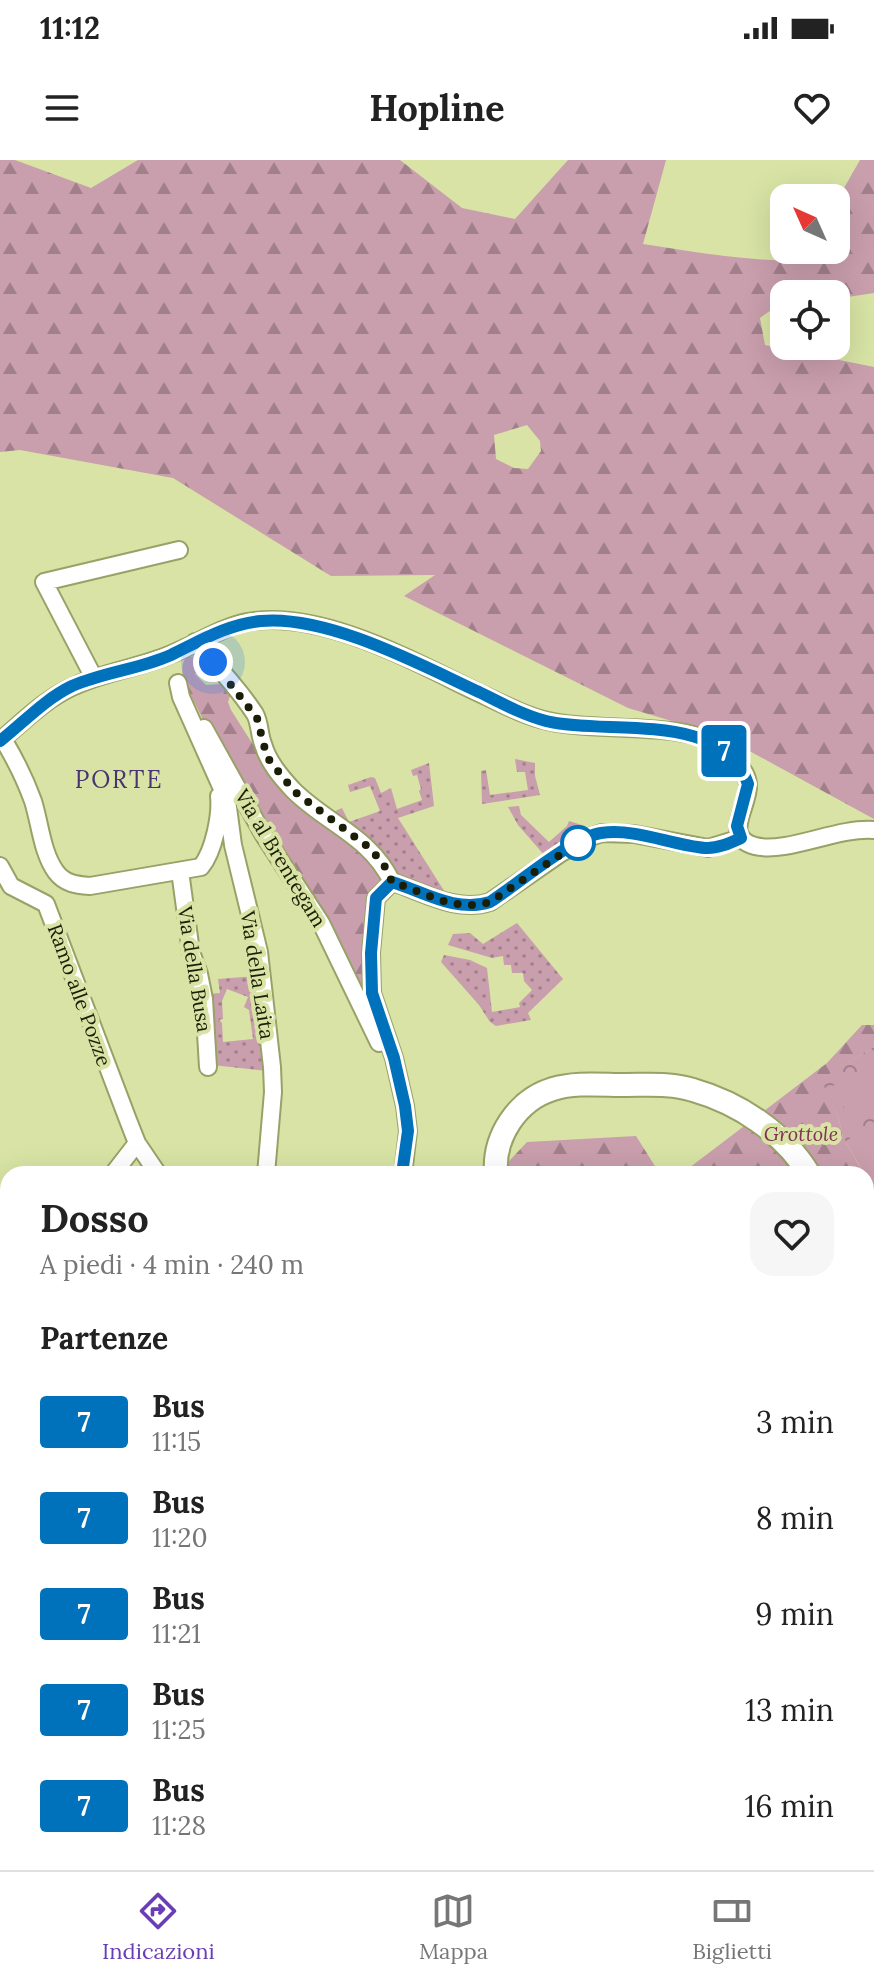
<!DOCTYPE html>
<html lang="it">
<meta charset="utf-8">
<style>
:root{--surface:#fff;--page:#f6f6f6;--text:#222;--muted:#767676;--line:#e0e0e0;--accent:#693db5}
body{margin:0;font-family:Lora,serif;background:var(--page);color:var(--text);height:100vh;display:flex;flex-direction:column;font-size:30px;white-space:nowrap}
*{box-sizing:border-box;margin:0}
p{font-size:26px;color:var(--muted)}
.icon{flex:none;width:44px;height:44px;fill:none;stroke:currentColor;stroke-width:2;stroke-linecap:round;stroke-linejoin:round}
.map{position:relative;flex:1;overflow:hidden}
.details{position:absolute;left:0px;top:1006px;width:874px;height:704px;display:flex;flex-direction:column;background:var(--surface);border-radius:24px 24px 0 0;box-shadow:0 8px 32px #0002}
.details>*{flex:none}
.badge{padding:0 16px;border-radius:6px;font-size:28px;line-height:52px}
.needle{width:52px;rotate:315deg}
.tools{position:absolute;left:770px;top:24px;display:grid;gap:16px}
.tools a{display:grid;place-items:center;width:80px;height:80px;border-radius:16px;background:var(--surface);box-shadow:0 8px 32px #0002;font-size:40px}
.you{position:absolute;width:40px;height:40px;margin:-20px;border:6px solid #fff;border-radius:50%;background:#1a73e8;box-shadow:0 0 0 12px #1a73e833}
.map>.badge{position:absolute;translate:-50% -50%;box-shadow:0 0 0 4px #fff}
h2{padding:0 40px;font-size:30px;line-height:72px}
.round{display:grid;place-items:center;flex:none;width:84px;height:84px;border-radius:24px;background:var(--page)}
.head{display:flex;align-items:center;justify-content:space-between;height:136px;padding:0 40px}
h1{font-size:38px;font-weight:700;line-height:60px}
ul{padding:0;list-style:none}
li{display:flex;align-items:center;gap:24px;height:96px;padding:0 40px}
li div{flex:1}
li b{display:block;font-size:30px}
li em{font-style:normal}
li .badge{min-width:88px;font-weight:700;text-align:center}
.status{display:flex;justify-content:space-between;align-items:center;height:56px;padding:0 40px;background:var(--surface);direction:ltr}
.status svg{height:22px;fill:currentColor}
header{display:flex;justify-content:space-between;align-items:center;height:104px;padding:0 40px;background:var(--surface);font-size:36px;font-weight:700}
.menu{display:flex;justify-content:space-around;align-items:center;height:112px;border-top:2px solid var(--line);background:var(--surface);font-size:22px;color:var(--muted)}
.menu a{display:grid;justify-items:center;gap:4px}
.menu .selected{color:var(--accent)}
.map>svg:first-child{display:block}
.grass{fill:url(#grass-dots);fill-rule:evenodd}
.forest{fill:url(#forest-firs);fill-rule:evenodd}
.park{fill:url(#park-crowns)}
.pitch{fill:#c99ead}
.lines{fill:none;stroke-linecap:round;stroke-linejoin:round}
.street-casing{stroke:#98a166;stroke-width:20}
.secondary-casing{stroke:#98a166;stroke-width:26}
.street{stroke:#fff;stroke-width:16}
.secondary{stroke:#fff;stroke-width:22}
.line-casing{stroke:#fff;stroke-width:18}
.line{stroke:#0072bc;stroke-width:12}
.walk{stroke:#1a1e06;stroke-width:8;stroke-dasharray:0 14.4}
.stop-dot{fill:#fff;stroke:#0072bc;stroke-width:4}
.labels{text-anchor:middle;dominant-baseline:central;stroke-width:8;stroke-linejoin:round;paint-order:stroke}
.street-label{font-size:20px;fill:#1a1e06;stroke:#d8e3a5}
.park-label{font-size:20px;font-style:italic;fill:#813254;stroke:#d8e3a5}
.quarter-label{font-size:24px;letter-spacing:2px;fill:#473470;stroke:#d8e3a5}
</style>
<div class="status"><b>11:12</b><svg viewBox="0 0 49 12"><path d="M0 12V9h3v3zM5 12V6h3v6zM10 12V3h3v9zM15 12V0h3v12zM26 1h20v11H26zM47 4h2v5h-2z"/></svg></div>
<header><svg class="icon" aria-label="menu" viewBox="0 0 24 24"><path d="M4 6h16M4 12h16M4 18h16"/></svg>Hopline<svg class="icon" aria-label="heart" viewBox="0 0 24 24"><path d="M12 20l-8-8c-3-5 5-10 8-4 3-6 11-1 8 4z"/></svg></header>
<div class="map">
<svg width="874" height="1710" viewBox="0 0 874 1710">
<defs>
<pattern id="grass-dots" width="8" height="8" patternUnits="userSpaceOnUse" patternTransform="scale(2)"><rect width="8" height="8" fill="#c99ead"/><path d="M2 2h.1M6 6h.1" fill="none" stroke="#a2808b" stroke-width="1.8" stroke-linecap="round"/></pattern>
<pattern id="forest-firs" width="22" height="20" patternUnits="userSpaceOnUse" patternTransform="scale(2)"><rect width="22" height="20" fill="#c99ead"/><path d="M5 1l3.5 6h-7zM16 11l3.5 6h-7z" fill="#a2808b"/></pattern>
<pattern id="park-crowns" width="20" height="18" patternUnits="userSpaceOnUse" patternTransform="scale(2)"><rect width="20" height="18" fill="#c99ead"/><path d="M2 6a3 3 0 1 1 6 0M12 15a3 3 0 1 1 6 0" fill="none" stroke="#a2808b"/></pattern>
</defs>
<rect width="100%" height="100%" fill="#d8e3a5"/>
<path class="grass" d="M 515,599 L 535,603 L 535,616 L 540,635 L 482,644 L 481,611 L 486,610 L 490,635 L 528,630 L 525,612 L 517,612 Z
M 429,603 L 434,646 L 398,658 L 448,737 L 394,712 L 333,652 L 342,648 L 349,662 L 380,651 L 370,626 L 350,632 L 348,625 L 371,617 L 375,618 L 381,633 L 391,628 L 397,649 L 422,640 L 419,631 L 421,629 L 417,615 L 413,616 L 411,610 Z
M 519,646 L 521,655 L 549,682 L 567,666 L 569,661 L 585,666 L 586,670 L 545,696 L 518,665 L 508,647 Z
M 517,763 L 563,819 L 528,853 L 531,860 L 496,866 L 490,862 L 479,845 L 441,802 L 444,795 L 470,800 L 487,808 L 492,852 L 520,847 L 519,843 L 532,830 L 524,821 L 523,813 L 512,813 L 511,805 L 504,805 L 503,796 L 492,798 L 448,785 L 453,774 L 470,773 L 483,784 Z
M 257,816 L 267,911 L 212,905 L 207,834 L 220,833 L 218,819 ZM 227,829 L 248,837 L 244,847 L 249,850 L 253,879 L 223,882 L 222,863 L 219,860 L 223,859 L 222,841 Z
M 710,1702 L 800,1702 L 802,1710 L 715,1710 Z"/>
<path class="forest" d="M 0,0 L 15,0 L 91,28 L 138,0 L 400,0 L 462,48 L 515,59 L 568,0 L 666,0 L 643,84 C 713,95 771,105 842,99 L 836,61 L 836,42 L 860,0 L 874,0 L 874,133 L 841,138 L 836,137 L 836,134 L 801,130 L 795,134 L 784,134 L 784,141 L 760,158 L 765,185 L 874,207 L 874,659 L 722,576 L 628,548 L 404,436 L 435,415 L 331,416 L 173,318 L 20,290 L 0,292 ZM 527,265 L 540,281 L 541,291 L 528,309 L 514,308 L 496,299 L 494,275 Z
M 195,496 L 204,506 L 195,514 L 206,525 L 220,524 L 230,536 L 228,542 L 231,550 L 259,594 L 355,682 L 382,718 L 368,733 L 367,739 L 368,843 L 214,581 L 183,520 C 182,511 181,505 186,497 Z
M 862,865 L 874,865 L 874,887 L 822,919 L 839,960 L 843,977 L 864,1014 L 681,1014 L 827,903 Z
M 636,976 L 660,1014 L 497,1014 L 527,982 Z
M 866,1017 L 874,1031 L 874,1710 L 802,1710 L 800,1702 L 866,1702 Z
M 0,1542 L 8,1542 L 8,1702 L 710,1702 L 715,1710 L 720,1710 L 0,1710 Z"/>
<path class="park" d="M 874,887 L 874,1031 L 843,977 L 839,960 L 821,919 Z"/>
<path class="pitch" d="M 874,904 L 874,953 L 853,964 L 832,926 Z
M 874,964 L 874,1022 L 849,977 Z"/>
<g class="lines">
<defs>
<path id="street" d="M 195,482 C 216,505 238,528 255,554 C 260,563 259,574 263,584 C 268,602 281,617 293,630 C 327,664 370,676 392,722
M 94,518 L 44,422 L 179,390
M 178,523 L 181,537 L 227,640 L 233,685 L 259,792 L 272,907 L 273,932 L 266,1014
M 204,568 L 263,674 L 321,763 L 379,883
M 3,579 C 15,599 25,619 33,641 C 40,663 42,693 56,712 C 65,724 77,725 90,726 L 201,707 C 214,691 221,655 219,636
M 0,581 C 23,562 44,540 72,527 C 103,512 138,508 169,495 C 195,485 219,468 247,462 C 320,449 411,500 475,531 C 499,542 522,555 548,561 C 593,572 679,562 715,583 C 727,591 747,609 748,624 C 750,645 721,677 755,686 C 787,694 837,667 874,670
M 0,706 L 11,726 L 46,744 L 128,960 L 137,983 L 158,1014
M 180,711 L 191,792 L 199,814 L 204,839 L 208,907
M 113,1014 L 137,983
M 403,1014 L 408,971 L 405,946 L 394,898 L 372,833 L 371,793 L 376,738 L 392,722 C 424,732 456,753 490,742 L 561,693 L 590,677 L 602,673 L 634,674 L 708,688 L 741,678"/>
<path id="secondary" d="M 496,1014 C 493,977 517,940 553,929 C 575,922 602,925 626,925 C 648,925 672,923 693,930 C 739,943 784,973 809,1014
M 866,1109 L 874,1122
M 0,1411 L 8,1405"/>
</defs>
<use href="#street" class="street-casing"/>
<use href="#secondary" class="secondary-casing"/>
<use href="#street" class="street"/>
<use href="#secondary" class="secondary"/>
</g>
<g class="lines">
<defs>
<path id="line" d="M 0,581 C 24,562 45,539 72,526 C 104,512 140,509 171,495 C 200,481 228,464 261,461 C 328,455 419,504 479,532 C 501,543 523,555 546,561 C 608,576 723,549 748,624 L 737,666 L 741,678 C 730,683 717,689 705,688 C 671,685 636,668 601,673 C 571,678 517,725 490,742 C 456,753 424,732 392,722 L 376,738 L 371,793 L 372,833 L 394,898 L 405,946 L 408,971 L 402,1014"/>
</defs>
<use href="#line" class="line-casing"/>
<use href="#line" class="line"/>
<path class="walk" d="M 213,502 L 257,558 L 267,597 L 281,615 L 295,632 L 371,689 L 385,707 L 392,722 C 424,732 456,753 490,742 L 582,680 L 578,683"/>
</g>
<circle class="stop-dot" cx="578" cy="683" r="16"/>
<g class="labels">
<g class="street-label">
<text transform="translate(281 698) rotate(59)">Via al Brentegam</text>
<text transform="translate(195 809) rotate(81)">Via della Busa</text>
<text transform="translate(258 815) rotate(81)">Via della Laita</text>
<text transform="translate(80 835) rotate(70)">Ramo alle Pozze</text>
</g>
<g class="park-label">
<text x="801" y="973">Grottole</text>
</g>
<g class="quarter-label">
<text x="119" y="619">PORTE</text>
</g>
</g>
</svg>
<div class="tools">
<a><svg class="needle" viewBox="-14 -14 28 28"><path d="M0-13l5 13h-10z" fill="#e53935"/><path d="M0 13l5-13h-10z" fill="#767676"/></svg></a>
<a><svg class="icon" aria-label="locate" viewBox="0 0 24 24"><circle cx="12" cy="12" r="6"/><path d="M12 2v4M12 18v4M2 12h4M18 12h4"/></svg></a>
</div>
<div class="you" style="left:213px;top:502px"></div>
<b class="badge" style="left:724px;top:591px;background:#0072bc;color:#fff">7</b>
<section class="details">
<div class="head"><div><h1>Dosso</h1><p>A piedi · 4 min · 240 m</p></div><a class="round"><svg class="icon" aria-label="heart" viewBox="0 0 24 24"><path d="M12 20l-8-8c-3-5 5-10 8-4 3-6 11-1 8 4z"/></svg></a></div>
<h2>Partenze</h2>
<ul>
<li><span class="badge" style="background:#0072bc;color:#fff">7</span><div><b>Bus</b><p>11:15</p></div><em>3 min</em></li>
<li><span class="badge" style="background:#0072bc;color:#fff">7</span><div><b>Bus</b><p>11:20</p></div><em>8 min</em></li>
<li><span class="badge" style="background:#0072bc;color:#fff">7</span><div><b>Bus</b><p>11:21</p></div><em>9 min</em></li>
<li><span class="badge" style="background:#0072bc;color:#fff">7</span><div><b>Bus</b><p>11:25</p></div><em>13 min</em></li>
<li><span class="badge" style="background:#0072bc;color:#fff">7</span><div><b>Bus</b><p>11:28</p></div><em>16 min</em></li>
</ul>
</section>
</div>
<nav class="menu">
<a class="selected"><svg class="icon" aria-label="directions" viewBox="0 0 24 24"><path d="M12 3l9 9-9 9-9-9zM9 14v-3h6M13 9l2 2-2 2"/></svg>Indicazioni</a>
<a><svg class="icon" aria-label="map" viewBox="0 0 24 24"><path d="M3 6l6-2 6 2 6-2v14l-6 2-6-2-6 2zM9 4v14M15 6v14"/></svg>Mappa</a>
<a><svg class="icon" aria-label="tickets" viewBox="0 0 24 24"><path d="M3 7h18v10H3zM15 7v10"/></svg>Biglietti</a>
</nav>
